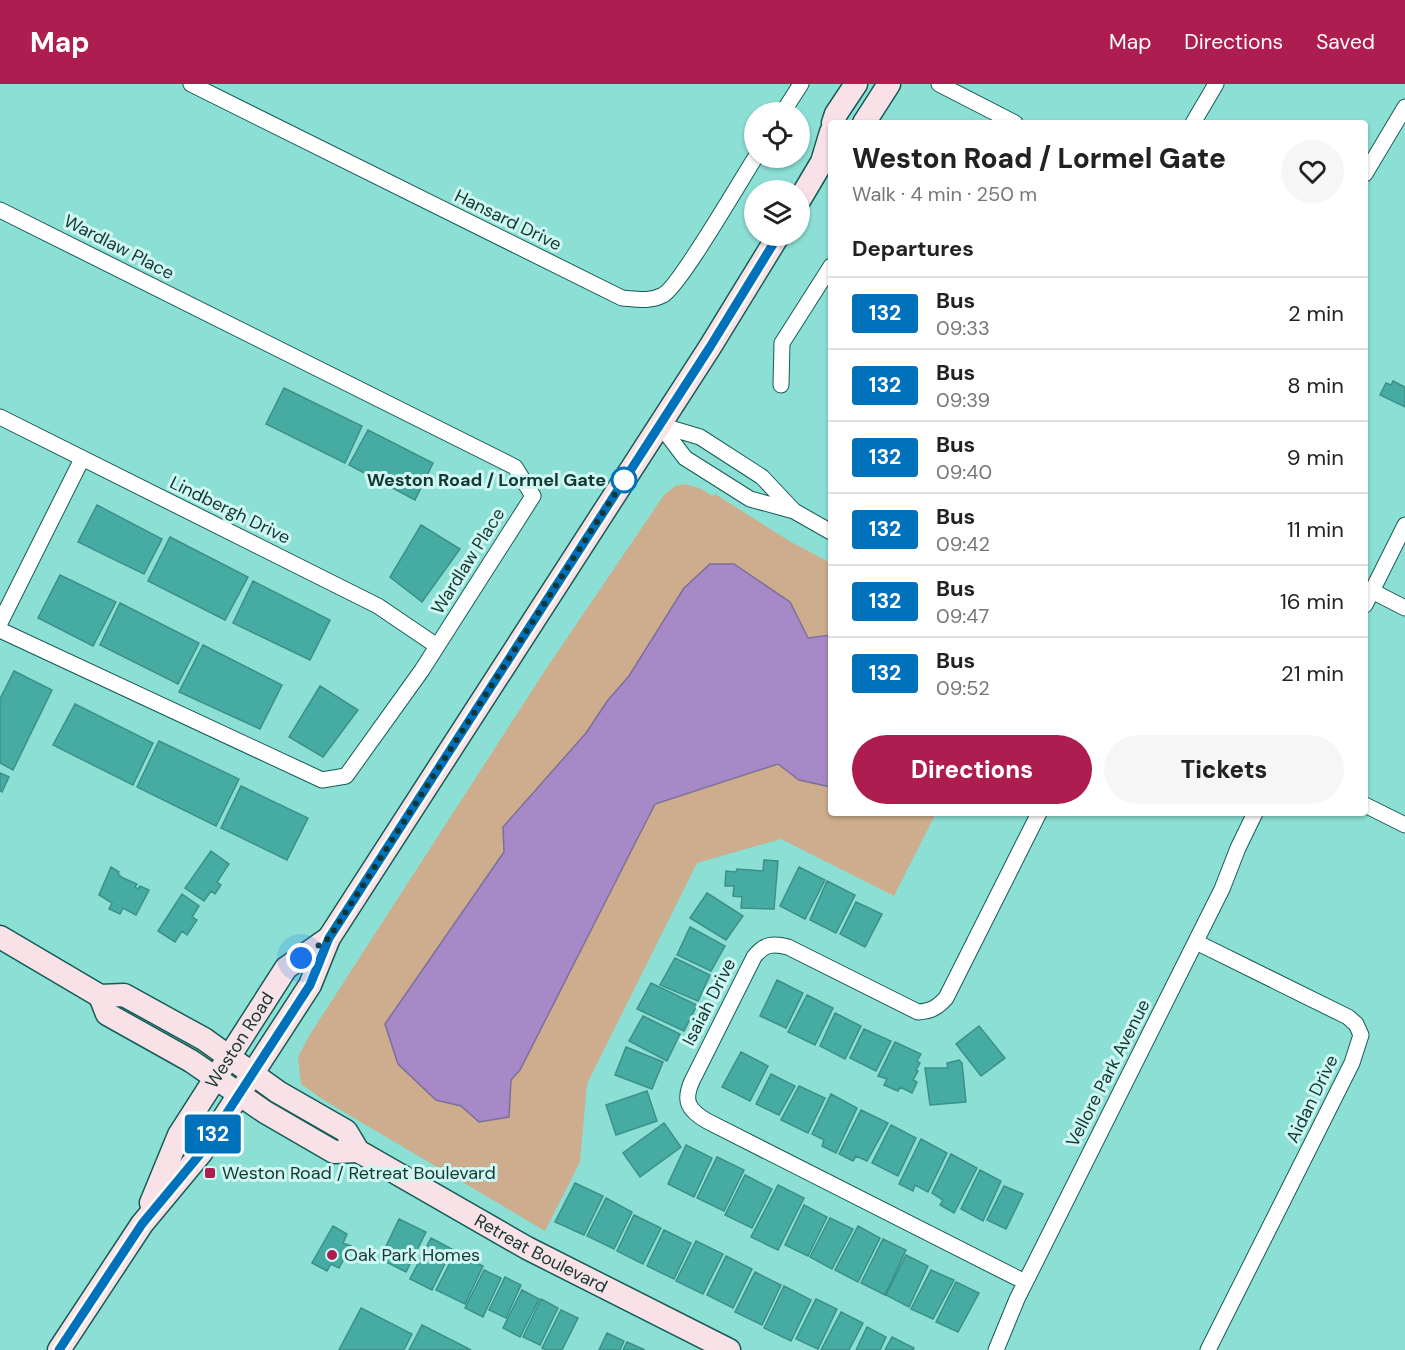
<!DOCTYPE html>
<meta charset="utf-8">
<style>
:root{--surface:#fff;--page:#f6f6f6;--text:#222;--muted:#767676;--line:#e0e0e0;--accent:#ae1d50}
body{margin:0;font-family:"DM Sans",sans-serif;background:var(--page);color:var(--text);height:100vh;display:flex;flex-direction:column;font-size:22px;white-space:nowrap}
*{box-sizing:border-box;margin:0}
p{font-size:20px;color:var(--muted)}
.icon{flex:none;width:33px;height:33px;fill:none;stroke:currentColor;stroke-width:2;stroke-linecap:round;stroke-linejoin:round}
.map{position:relative;flex:1;overflow:hidden}
.drawer{position:absolute;left:828px;top:36px;width:540px;height:696px;display:flex;flex-direction:column;background:var(--surface);border-radius:6px;box-shadow:0 2px 4px #0004}
.drawer>*{flex:none}
.badge{padding:0 12px;border-radius:4px;font-size:21px;line-height:39px}
.fabs{position:absolute;left:744px;top:18px;display:grid;gap:12px}
.fabs a{display:grid;place-items:center;width:66px;height:66px;border-radius:50%;background:var(--surface);box-shadow:0 2px 4px #0004;font-size:30px}
.you{position:absolute;width:30px;height:30px;margin:-15px;border:4px solid #fff;border-radius:50%;background:#1a73e8;box-shadow:0 0 0 9px #1a73e833}
.map>.badge{position:absolute;translate:-50% -50%;box-shadow:0 0 0 3px #fff}
h2{padding:0 24px;font-size:22px;line-height:54px}
.round{display:grid;place-items:center;flex:none;width:63px;height:63px;border-radius:32px;background:var(--page)}
.summary{display:flex;align-items:center;justify-content:space-between;height:102px;padding:0 24px}
h1{font-size:28px;font-weight:800;line-height:45px}
.button{display:flex;gap:12px;margin-top:auto;padding:12px 24px}
.button a{flex:1;height:69px;border-radius:36px;background:var(--accent);color:#fff;font-size:24px;font-weight:800;line-height:69px;text-align:center}
.button a+a{background:var(--page);color:var(--text)}
ul{padding:0;list-style:none}
li{display:flex;align-items:center;gap:18px;height:72px;padding:0 24px;border-top:2px solid var(--line)}
li div{flex:1}
li b{display:block;font-size:22px}
li em{font-style:normal}
li .badge{min-width:66px;font-weight:700;text-align:center}
header{display:flex;align-items:center;gap:36px;box-sizing:border-box;height:84px;padding:0 30px;background:var(--accent);color:#fff}
header strong{font-size:28px}
nav{display:flex;gap:33px;margin-inline-start:auto;font-size:21px}
.map>svg:first-child{display:block}
.green{fill:#cdad8d}
.water{fill:#a889c7;stroke:#7c709b;stroke-width:1.5}
.building{fill:#46aca3;stroke:#3b9088;stroke-width:1.5}
.lines{fill:none;stroke-linecap:round;stroke-linejoin:round}
.street-casing{stroke:#175b55;stroke-width:17}
.secondary-casing{stroke:#175b55;stroke-width:25}
.street{stroke:#fff;stroke-width:15}
.secondary{stroke:#f9e2e7;stroke-width:22}
.line-casing{stroke:#fff;stroke-width:14}
.line{stroke:#0072bc;stroke-width:9}
.walk{stroke:#143734;stroke-width:6;stroke-dasharray:0 10.8}
.stop-dot{fill:#fff;stroke:#0072bc;stroke-width:3}
.poi-dot{fill:#ae1d50;stroke:#cff7f2;stroke-width:2}
.labels{text-anchor:middle;dominant-baseline:central;stroke-width:6;stroke-linejoin:round;paint-order:stroke}
.street-label{font-size:18px;fill:#143734;stroke:#cff7f2}
.stop-label{font-size:18px;font-weight:bold;fill:#143734;stroke:#cff7f2;text-anchor:end}
.poi-label{font-size:18px;fill:#143734;stroke:#cff7f2;text-anchor:start}
</style>
<header>
<strong>Map</strong>
<nav><a>Map</a><a>Directions</a><a>Saved</a></nav>
</header>
<div class="map">
<svg width="1405" height="1266" viewBox="0 0 1405 1266">
<rect width="100%" height="100%" fill="#8bdfd5"/>
<path class="green" d="M 685,400 L 699,404 L 713,412 L 715,410 L 791,458 L 831,479 L 831,729 L 936,729 L 894,812 L 781,755 L 697,779 L 587,1000 L 580,1078 L 545,1147 L 322,1015 L 301,1000 L 298,973 L 309,952 L 546,585 L 664,411 L 675,402 Z"/>
<path class="water" d="M 710,480 L 734,480 L 790,518 L 808,554 L 831,551 L 831,703 L 799,696 L 778,680 L 655,720 L 520,986 L 511,996 L 509,1033 L 479,1038 L 461,1022 L 436,1016 L 398,980 L 385,940 L 504,768 L 503,743 L 586,649 L 608,616 L 629,592 L 684,504 Z"/>
<path class="building" d="M 1393,297 L 1405,303 L 1405,323 L 1380,311 L 1386,299 L 1391,301 Z
M 284,304 L 362,342 L 345,379 L 266,340 Z
M 368,346 L 433,379 L 415,416 L 349,381 Z
M 97,421 L 162,455 L 144,490 L 78,458 Z
M 421,441 L 460,465 L 422,518 L 390,493 Z
M 170,453 L 248,493 L 225,536 L 148,497 Z
M 60,491 L 116,518 L 93,562 L 38,534 Z
M 253,497 L 330,536 L 310,576 L 233,539 Z
M 120,519 L 199,559 L 178,600 L 100,561 Z
M 203,561 L 282,601 L 260,645 L 179,608 Z
M 14,587 L 52,606 L 13,686 L 0,679 L 0,615 Z
M 320,602 L 358,626 L 323,673 L 289,653 Z
M 75,620 L 153,659 L 133,701 L 53,661 Z
M 159,657 L 239,695 L 216,742 L 137,703 Z
M 0,689 L 9,693 L 2,708 L 0,707 Z
M 241,702 L 308,734 L 287,776 L 221,744 Z
M 211,767 L 229,780 L 217,798 L 221,801 L 215,810 L 211,807 L 204,817 L 185,804 Z
M 764,776 L 778,777 L 774,825 L 741,824 L 742,813 L 733,812 L 734,802 L 725,802 L 726,787 L 736,788 L 737,785 L 763,787 Z
M 111,783 L 119,788 L 118,790 L 123,794 L 137,800 L 135,803 L 138,805 L 140,802 L 149,806 L 136,831 L 123,824 L 120,830 L 109,825 L 112,819 L 99,811 Z
M 799,783 L 825,796 L 805,835 L 780,822 Z
M 827,797 L 855,811 L 836,849 L 810,836 Z
M 707,809 L 743,832 L 726,856 L 690,834 Z
M 182,810 L 199,822 L 192,833 L 197,836 L 187,851 L 182,847 L 175,858 L 158,847 Z
M 856,818 L 882,830 L 865,863 L 840,850 Z
M 690,843 L 725,862 L 711,887 L 677,871 Z
M 675,874 L 710,891 L 698,917 L 660,901 Z
M 777,896 L 803,909 L 786,944 L 760,932 Z
M 651,899 L 697,921 L 684,947 L 637,925 Z
M 807,911 L 833,924 L 815,961 L 788,948 Z
M 835,929 L 861,942 L 845,975 L 820,962 Z
M 643,932 L 680,950 L 667,977 L 629,957 Z
M 979,942 L 1005,974 L 981,992 L 956,960 Z
M 864,945 L 891,957 L 876,987 L 850,974 Z
M 895,958 L 921,970 L 917,977 L 920,979 L 916,986 L 918,987 L 913,996 L 917,998 L 912,1009 L 900,1003 L 898,1007 L 884,1001 L 887,995 L 878,992 Z
M 626,963 L 663,978 L 652,1005 L 615,991 Z
M 741,968 L 768,982 L 750,1017 L 722,1003 Z
M 959,976 L 962,979 L 966,1018 L 930,1021 L 925,984 L 948,984 L 947,979 Z
M 771,990 L 795,1002 L 779,1031 L 756,1020 Z
M 799,1002 L 825,1014 L 808,1049 L 781,1036 Z
M 647,1007 L 657,1037 L 616,1051 L 606,1021 Z
M 831,1010 L 857,1024 L 836,1069 L 822,1062 L 824,1056 L 812,1050 Z
M 861,1026 L 888,1039 L 867,1077 L 856,1072 L 853,1077 L 839,1070 Z
M 664,1039 L 681,1063 L 640,1093 L 623,1069 Z
M 891,1041 L 916,1054 L 898,1092 L 872,1079 Z
M 921,1055 L 947,1069 L 928,1108 L 915,1101 L 913,1107 L 899,1100 Z
M 686,1061 L 712,1074 L 694,1113 L 668,1100 Z
M 951,1070 L 977,1084 L 954,1129 L 940,1121 L 943,1116 L 932,1109 Z
M 717,1073 L 744,1086 L 724,1127 L 697,1114 Z
M 980,1086 L 1001,1097 L 983,1137 L 961,1125 Z
M 745,1091 L 772,1105 L 752,1144 L 725,1131 Z
M 575,1099 L 603,1112 L 584,1151 L 555,1138 Z
M 778,1101 L 804,1114 L 778,1166 L 751,1153 Z
M 1004,1102 L 1023,1110 L 1006,1145 L 987,1136 Z
M 606,1114 L 632,1128 L 614,1165 L 587,1152 Z
M 804,1121 L 827,1133 L 808,1172 L 785,1161 Z
M 634,1131 L 661,1144 L 643,1180 L 617,1167 Z
M 830,1134 L 853,1145 L 832,1185 L 810,1173 Z
M 399,1135 L 426,1148 L 406,1188 L 380,1175 Z
M 333,1142 L 347,1150 L 343,1159 L 351,1162 L 339,1184 L 331,1180 L 327,1187 L 312,1179 Z
M 858,1142 L 880,1154 L 858,1198 L 835,1186 Z
M 664,1146 L 691,1159 L 674,1195 L 647,1182 Z
M 431,1154 L 452,1165 L 432,1206 L 410,1195 Z
M 883,1155 L 906,1166 L 885,1211 L 861,1199 Z
M 696,1157 L 723,1170 L 703,1210 L 676,1197 Z
M 455,1169 L 483,1182 L 465,1220 L 436,1206 Z
M 906,1171 L 928,1182 L 909,1223 L 886,1211 Z
M 726,1172 L 752,1185 L 733,1224 L 707,1211 Z
M 484,1186 L 501,1194 L 483,1233 L 465,1224 Z
M 931,1186 L 954,1196 L 933,1235 L 911,1225 Z
M 755,1188 L 781,1201 L 762,1241 L 735,1228 Z
M 505,1193 L 521,1201 L 506,1234 L 489,1226 Z
M 956,1198 L 979,1209 L 958,1248 L 936,1238 Z
M 784,1202 L 811,1216 L 791,1257 L 764,1244 Z
M 522,1206 L 539,1215 L 520,1253 L 503,1244 Z
M 541,1215 L 558,1224 L 540,1261 L 523,1253 Z
M 816,1215 L 837,1225 L 818,1265 L 796,1255 Z
M 361,1224 L 412,1250 L 404,1266 L 339,1266 Z
M 561,1226 L 578,1234 L 562,1266 L 546,1266 L 542,1264 Z
M 841,1228 L 863,1239 L 849,1266 L 821,1266 Z
M 422,1241 L 471,1266 L 409,1266 Z
M 867,1243 L 886,1253 L 880,1266 L 856,1266 Z
M 607,1249 L 624,1257 L 620,1266 L 599,1266 Z
M 892,1253 L 914,1264 L 913,1266 L 885,1266 Z
M 627,1258 L 645,1266 L 623,1266 Z"/>
<g class="lines">
<defs>
<path id="street" d="M 191,0 L 622,214 C 636,215 650,218 663,211 C 679,203 741,96 755,74
M 939,0 L 1015,39
M 783,28 L 801,0
M 1193,39 L 1216,0
M 1365,90 L 1405,23
M 0,126 L 515,383 L 533,412 L 422,586 L 346,692 L 322,696 L 0,546
M 781,301 L 782,259 L 831,182
M 0,333 L 378,522 L 437,562
M 660,341 L 685,374 L 750,415 L 794,427 L 831,448
M 660,341 L 700,353 L 762,393 L 794,427
M 1372,507 L 1405,524
M 1365,521 L 1405,441
M 0,539 L 82,375
M 1365,721 L 1405,741
M 1196,858 L 1348,933 L 1356,940 L 1361,951 L 1352,979 L 1208,1266
M 1025,1198 L 707,1037 C 688,1026 683,1017 692,997 L 754,873 C 764,860 773,859 788,863 L 918,928 C 931,927 937,924 946,914 L 1039,729
M 996,1266 L 1017,1215 L 1222,805 L 1238,764 L 1255,729"/>
<g id="secondary">
<path d="M 833,39 L 836,30 L 856,0"/>
<path d="M 864,39 L 889,0"/>
<path d="M 800,115 L 822,78 L 831,48"/>
<path id="s1" d="M 0,853 L 100,912 L 124,911 L 204,955 L 278,1008 L 346,1047 L 358,1067 L 527,1164 L 729,1266"/>
<path d="M 100,912 L 107,930 L 191,977 L 265,1028 L 334,1068 L 358,1067"/>
<path id="s2" d="M 151,1119 L 179,1051 L 286,884 L 329,854"/>
<path d="M 59,1266 L 142,1140 L 201,1069 L 310,901 L 329,854 L 710,263 L 778,152"/>
</g>
</defs>
<use href="#street" class="street-casing"/>
<use href="#secondary" class="secondary-casing"/>
<use href="#street" class="street"/>
<use href="#secondary" class="secondary"/>
</g>
<g class="lines">
<defs>
<path id="line" d="M 59,1266 L 142,1140 L 201,1069 L 310,901 L 329,854 L 710,263 L 778,152"/>
</defs>
<use href="#line" class="line-casing"/>
<use href="#line" class="line"/>
<path class="walk" d="M 301,874 L 329,854 L 624,396"/>
</g>
<circle class="stop-dot" cx="624" cy="396" r="12"/>
<g class="poi-dot">
<rect x="204" y="1083" width="12" height="12" rx="3"/>
<circle cx="332" cy="1171" r="6"/>
</g>
<g class="labels">
<g class="street-label">
<text transform="translate(508 136) rotate(26)">Hansard Drive</text>
<text transform="translate(119 163) rotate(27)">Wardlaw Place</text>
<text transform="translate(230 426) rotate(26)">Lindbergh Drive</text>
<text transform="translate(468 477) rotate(-58)">Wardlaw Place</text>
<text transform="translate(709 918) rotate(-63)">Isaiah Drive</text>
<text stroke="none"><textPath href="#s2" startOffset="186">Weston Road</textPath></text>
<text transform="translate(1108 989) rotate(-63)">Vellore Park Avenue</text>
<text transform="translate(1312 1015) rotate(-64)">Aidan Drive</text>
<text stroke="none"><textPath href="#s1" startOffset="634">Retreat Boulevard</textPath></text>
</g>
<g class="stop-label">
<text x="606" y="396">Weston Road / Lormel Gate</text>
</g>
<g class="poi-label">
<text x="222" y="1089">Weston Road / Retreat Boulevard</text>
<text x="344" y="1171">Oak Park Homes</text>
</g>
</g>
</svg>
<div class="fabs">
<a><svg class="icon" aria-label="locate" viewBox="0 0 24 24"><circle cx="12" cy="12" r="6"/><path d="M12 2v4M12 18v4M2 12h4M18 12h4"/></svg></a>
<a><svg class="icon" aria-label="layers" viewBox="0 0 24 24"><path d="M12 4l9 5-9 5-9-5zM3 14l9 5 9-5"/></svg></a>
</div>
<div class="you" style="left:301px;top:874px"></div>
<b class="badge" style="left:213px;top:1050px;background:#0072bc;color:#fff">132</b>
<section class="drawer">
<div class="summary"><div><h1>Weston Road / Lormel Gate</h1><p>Walk · 4 min · 250 m</p></div><a class="round"><svg class="icon" aria-label="heart" viewBox="0 0 24 24"><path d="M12 20l-8-8c-3-5 5-10 8-4 3-6 11-1 8 4z"/></svg></a></div>
<h2>Departures</h2>
<ul>
<li><span class="badge" style="background:#0072bc;color:#fff">132</span><div><b>Bus</b><p>09:33</p></div><em>2 min</em></li>
<li><span class="badge" style="background:#0072bc;color:#fff">132</span><div><b>Bus</b><p>09:39</p></div><em>8 min</em></li>
<li><span class="badge" style="background:#0072bc;color:#fff">132</span><div><b>Bus</b><p>09:40</p></div><em>9 min</em></li>
<li><span class="badge" style="background:#0072bc;color:#fff">132</span><div><b>Bus</b><p>09:42</p></div><em>11 min</em></li>
<li><span class="badge" style="background:#0072bc;color:#fff">132</span><div><b>Bus</b><p>09:47</p></div><em>16 min</em></li>
<li><span class="badge" style="background:#0072bc;color:#fff">132</span><div><b>Bus</b><p>09:52</p></div><em>21 min</em></li>
</ul>
<div class="button"><a>Directions</a><a>Tickets</a></div>
</section>
</div>
